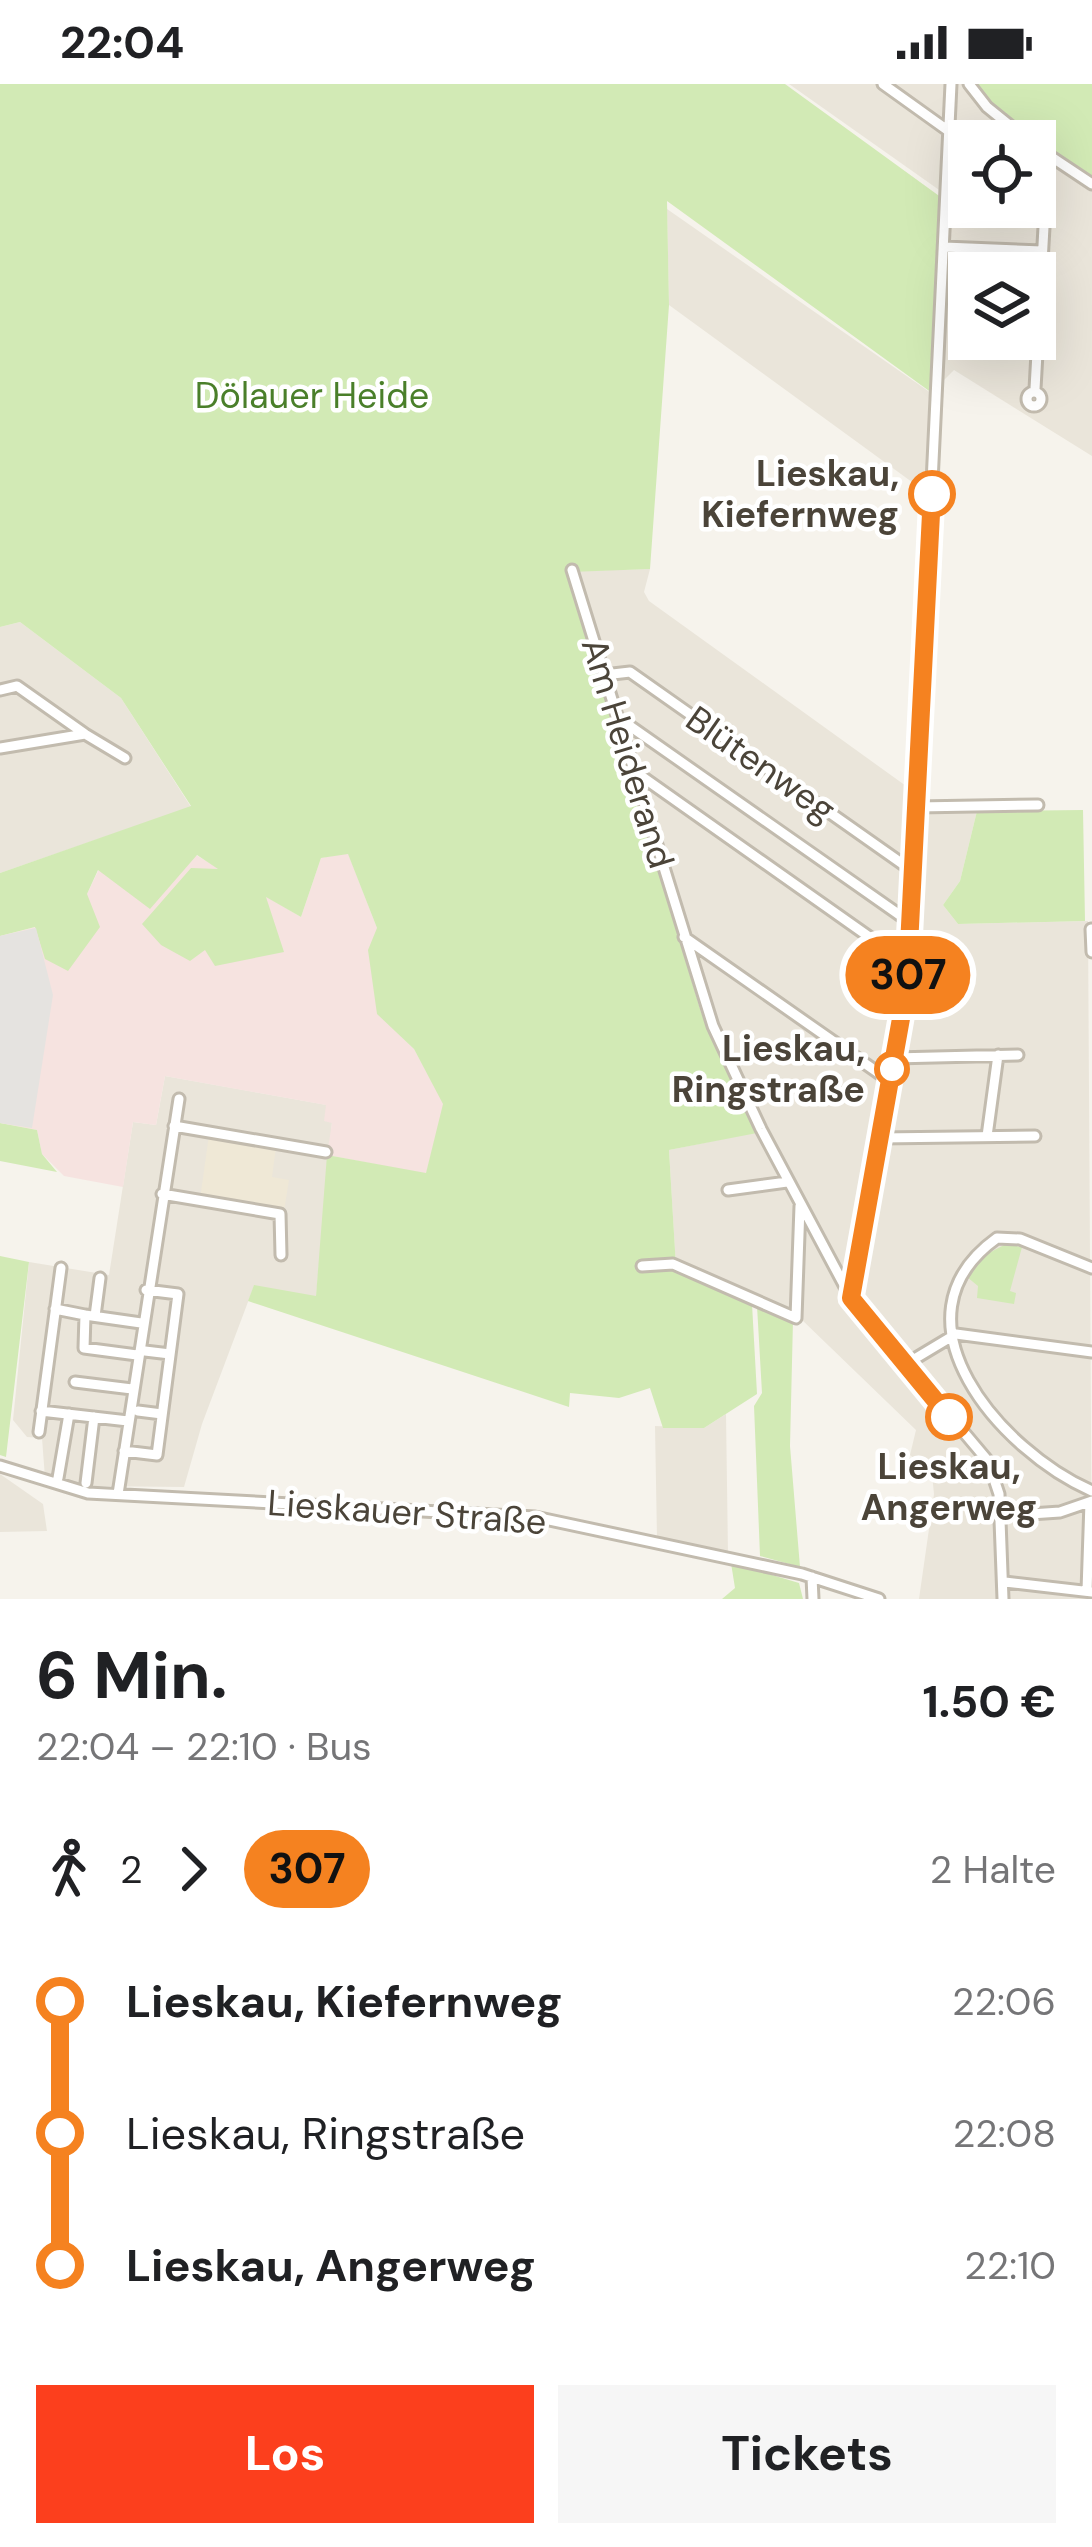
<!DOCTYPE html>
<html lang="de">
<meta charset="utf-8">
<style>
:root{--surface:#fff;--page:#f6f6f6;--text:#202124;--muted:#757577;--accent:#fc3f1d}
body{margin:0;font-family:"DM Sans",sans-serif;background:var(--page);color:var(--text);height:100vh;display:flex;flex-direction:column;font-size:45px;white-space:nowrap}
*{box-sizing:border-box;margin:0}
p{font-size:39px;color:var(--muted)}
.icon{flex:none;width:66px;height:66px;fill:none;stroke:currentColor;stroke-width:2;stroke-linecap:round;stroke-linejoin:round}
.map{position:relative;height:1515px;overflow:hidden}
.drawer{display:flex;flex-direction:column;background:var(--surface);flex:1}
.drawer>*{flex:none}
.badge{padding:0 24px;border-radius:39px;font-size:42px;line-height:78px}
.fabs{position:absolute;left:948px;top:36px;display:grid;gap:24px}
.fabs a{display:grid;place-items:center;width:108px;height:108px;border-radius:0px;background:var(--surface);box-shadow:0 12px 48px #0002;font-size:60px}
.map>.badge{position:absolute;translate:-50% -50%;box-shadow:0 0 0 6px #fff}
.legs{display:flex;align-items:center;gap:18px;height:132px;padding:0 36px;font-size:39px}
.legs p{margin-inline-start:auto}
.head{display:flex;align-items:center;justify-content:space-between;height:204px;padding:0 36px}
h1{font-size:66px;font-weight:700;line-height:90px}
.button{display:flex;gap:24px;margin-top:auto;padding:24px 36px}
.button a{flex:1;height:138px;border-radius:0px;background:var(--accent);color:#fff;font-size:48px;font-weight:700;line-height:138px;text-align:center}
.button a+a{background:var(--page);color:var(--text)}
ul{padding:0 36px;list-style:none}
li{display:flex;align-items:center;gap:42px;height:132px;font-size:45px}
li i{display:grid;place-items:center;width:18px;height:100%;margin:0 15px;background:currentColor}
li i::after{content:'';width:30px;height:30px;margin:-15px;border:9px solid;border-radius:50%;background:var(--surface)}
li p{margin-inline-start:auto}
li:first-child i{background:linear-gradient(#0000 50%,currentColor 0)}
li:last-child i{background:linear-gradient(currentColor 50%,#0000 0)}
.status{display:flex;justify-content:space-between;align-items:center;height:84px;padding:0 60px;background:var(--surface);direction:ltr}
.status svg{height:33px;fill:currentColor}
.map>svg:first-child{display:block}
.residential{fill:#eae5da;fill-rule:evenodd}
.education{fill:#efe8d6}
.medical{fill:#f6e3e0}
.green{fill:#d2eab5}
.parking{fill:#e5e3e0}
.lines{fill:none;stroke-linecap:round;stroke-linejoin:round}
.minor-casing{stroke:#c2bbae;stroke-width:15}
.minor{stroke:#fff;stroke-width:9}
.line-1-casing{stroke:#fff;stroke-width:27}
.line-1{stroke:#f58220;stroke-width:18}
.stop-1-dot{fill:#fff;stroke:#f58220;stroke-width:6}
.labels{text-anchor:middle;dominant-baseline:central;stroke-width:9;stroke-linejoin:round;paint-order:stroke}
.park-label{font-size:36px;fill:#4a7f2a;stroke:#fff}
.stop-label{font-size:36px;font-weight:bold;fill:#4b4439;stroke:#fff;text-anchor:end}
.street-label{font-size:36px;fill:#4b4439;stroke:#fff}
</style>
<div class="status"><b>22:04</b><svg viewBox="0 0 49 12"><path d="M0 12V9h3v3zM5 12V6h3v6zM10 12V3h3v9zM15 12V0h3v12zM26 1h20v11H26zM47 4h2v5h-2z"/></svg></div>
<div class="map">
<svg width="1092" height="1515" viewBox="0 0 1092 1515">
<rect width="100%" height="100%" fill="#f6f3ec"/>
<path class="residential" d="M 789,0 L 973,0 L 984,15 L 1092,96 L 1092,372 L 954,286 L 944,296 L 938,417 L 669,221 L 667,125 L 931,309 L 942,108 ZM 969,57 L 1035,57 L 1035,123 L 969,123 ZM 969,189 L 1035,189 L 1035,255 L 969,255 Z
M 650,485 L 644,508 L 649,517 L 913,707 L 913,726 L 977,727 L 960,797 L 943,821 L 958,840 L 1088,837 L 1092,1515 L 919,1515 L 934,1410 L 932,1390 L 910,1371 L 916,1346 L 800,1234 L 757,1222 L 676,1184 L 669,1066 L 757,1048 L 701,928 L 570,487 Z
M 20,538 L 121,614 L 191,723 L 0,789 L 0,543 Z
M 165,992 L 327,1021 L 332,1038 L 316,1213 L 254,1202 L 202,1340 L 184,1403 L 86,1402 L 45,1394 L 42,1354 L 27,1353 L 13,1336 L 29,1178 L 109,1191 L 133,1038 L 156,1041 Z
M 726,1330 L 728,1470 L 657,1454 L 655,1342 L 704,1344 Z
M 0,1390 L 43,1420 L 47,1447 L 0,1448 Z"/>
<path class="education" d="M 209,1051 L 276,1063 L 272,1093 L 289,1096 L 284,1127 L 200,1115 Z"/>
<path class="medical" d="M 348,769 L 377,844 L 377,929 L 414,965 L 444,1020 L 426,1090 L 327,1071 L 332,1039 L 324,1037 L 326,1021 L 165,992 L 156,1041 L 133,1038 L 123,1103 L 64,1092 L 42,1070 L 37,1046 L 0,1039 L 0,852 L 36,843 L 87,810 L 99,785 L 196,771 L 301,833 L 321,774 Z"/>
<path class="green" d="M 0,0 L 785,0 L 942,114 L 932,309 L 667,117 L 669,221 L 650,485 L 570,488 L 701,928 L 757,1049 L 669,1066 L 676,1183 L 752,1220 L 757,1310 L 704,1344 L 663,1344 L 650,1304 L 619,1314 L 570,1309 L 569,1323 L 248,1217 L 254,1201 L 316,1212 L 327,1071 L 426,1089 L 443,1020 L 414,965 L 377,930 L 368,866 L 377,844 L 348,770 L 321,774 L 301,833 L 266,813 L 284,868 L 215,882 L 205,866 L 190,877 L 161,861 L 142,840 L 191,784 L 218,785 L 197,771 L 150,825 L 98,786 L 87,810 L 100,843 L 68,887 L 45,875 L 35,843 L 0,852 L 0,789 L 191,722 L 121,614 L 20,538 L 0,543 Z
M 973,0 L 1092,0 L 1092,96 L 984,15 Z
M 1083,726 L 1085,837 L 958,840 L 943,821 L 960,797 L 977,727 Z
M 0,1039 L 37,1046 L 42,1070 L 57,1088 L 0,1077 Z
M 1006,1160 L 1022,1163 L 1010,1207 L 1016,1209 L 1014,1220 L 977,1214 L 978,1202 L 967,1193 L 985,1171 Z
M 0,1172 L 29,1178 L 6,1373 L 0,1371 Z
M 757,1222 L 793,1236 L 790,1362 L 800,1483 L 760,1472 L 754,1322 L 762,1309 Z
M 731,1479 L 799,1499 L 803,1515 L 722,1515 L 735,1504 Z"/>
<path class="parking" d="M 36,844 L 53,911 L 32,1044 L 0,1039 L 0,852 Z"/>
<g class="lines">
<defs>
<path id="minor" d="M 883,0 L 950,48
M 969,0 L 987,23 L 1029,57
M 1035,62 L 1092,100
M 944,163 L 1042,167
M 1035,305 L 1048,71
M1027 315a7 7 0 1 1 14 0a7 7 0 1 1-14 0Z
M 572,486 L 713,942 L 761,1045 L 851,1214 L 988,1377 L 999,1410 L 1003,1515
M 604,591 L 630,588 L 914,788
M 0,606 L 17,602 L 85,650
M 619,641 L 627,640 L 911,839
M 0,664 L 85,650 L 125,674
M 634,687 L 909,881
M 917,723 L 1038,721
M 1091,845 L 1092,868
M 684,853 L 890,997
M 894,974 L 1018,971
M 174,1042 L 326,1068
M 987,1052 L 998,971
M 880,1054 L 1035,1052
M 728,1106 L 787,1098
M 162,1110 L 280,1130 L 281,1171
M 642,1182 L 673,1180 L 796,1234 L 800,1122
M 1092,1184 L 1020,1155 L 997,1154 C 884,1235 1002,1368 1092,1407
M 851,1214 L 909,881 L 951,0
M 55,1225 L 85,1231 L 84,1264 L 137,1271
M 85,1231 L 141,1239
M 95,1232 L 100,1194
M 145,1267 L 170,1270
M 906,1280 L 956,1250 L 1092,1268
M 75,1298 L 132,1305
M 41,1327 L 128,1337
M 138,1327 L 162,1330
M 39,1348 L 61,1184
M 124,1367 L 157,1371 L 178,1210 L 146,1206
M 0,1382 L 88,1409 L 535,1433 L 802,1490 L 879,1515
M 58,1394 L 69,1330
M 86,1399 L 94,1333
M 118,1410 L 179,1015
M 1000,1432 L 1060,1428 L 1092,1417
M 812,1493 L 813,1515
M 1005,1498 L 1092,1508
M 1087,1507 L 1090,1418"/>
</defs>
<use href="#minor" class="minor-casing"/>
<use href="#minor" class="minor"/>
</g>
<g class="lines">
<defs>
<path id="line-1" d="M 932,410 L 907,901 L 851,1214 L 949,1333"/>
</defs>
<use href="#line-1" class="line-1-casing"/>
<use href="#line-1" class="line-1"/>
</g>
<g class="stop-1-dot">
<circle cx="932" cy="410" r="21"/>
<circle cx="892" cy="985" r="15"/>
<circle cx="949" cy="1333" r="21"/>
</g>
<g class="labels">
<g class="park-label">
<text x="312" y="311">Dölauer Heide</text>
</g>
<g class="stop-label">
<text x="899" y="389">Lieskau,<tspan x="899" dy="41">Kiefernweg</tspan></text>
<text x="865" y="964">Lieskau,<tspan x="865" dy="41">Ringstraße</tspan></text>
<text x="949" y="1382" text-anchor="middle">Lieskau,<tspan x="949" dy="41">Angerweg</tspan></text>
</g>
<g class="street-label">
<text transform="translate(628 669) rotate(73)">Am Heiderand</text>
<text transform="translate(761 680) rotate(35)">Blütenweg</text>
<text transform="translate(407 1428) rotate(4)">Lieskauer Straße</text>
</g>
</g>
</svg>
<div class="fabs">
<a><svg class="icon" aria-label="locate" viewBox="0 0 24 24"><circle cx="12" cy="12" r="6"/><path d="M12 2v4M12 18v4M2 12h4M18 12h4"/></svg></a>
<a><svg class="icon" aria-label="layers" viewBox="0 0 24 24"><path d="M12 4l9 5-9 5-9-5zM3 14l9 5 9-5"/></svg></a>
</div>
<b class="badge" style="left:908px;top:891px;background:#f58220;color:#111">307</b>
</div>
<section class="drawer">
<div class="head"><div><h1>6 Min.</h1><p>22:04 – 22:10 · Bus</p></div><b>1.50 €</b></div>
<div class="legs"><svg class="icon" aria-label="walk" viewBox="0 0 24 24"><circle cx="13" cy="4" r="2"/><path d="M13 8l-2 6 4 7M11 14l-3 7M7 12l3-4h3l4 4"/></svg>2<svg class="icon" aria-label="forward" viewBox="0 0 24 24"><path d="M9 5l7 7-7 7"/></svg><b class="badge" style="background:#f58220;color:#111">307</b><p>2 Halte</p></div>
<ul>
<li><i style="color:#f58220"></i><b>Lieskau, Kiefernweg</b><p>22:06</p></li>
<li><i style="color:#f58220"></i><span>Lieskau, Ringstraße</span><p>22:08</p></li>
<li><i style="color:#f58220"></i><b>Lieskau, Angerweg</b><p>22:10</p></li>
</ul>
<div class="button"><a>Los</a><a>Tickets</a></div>
</section>
